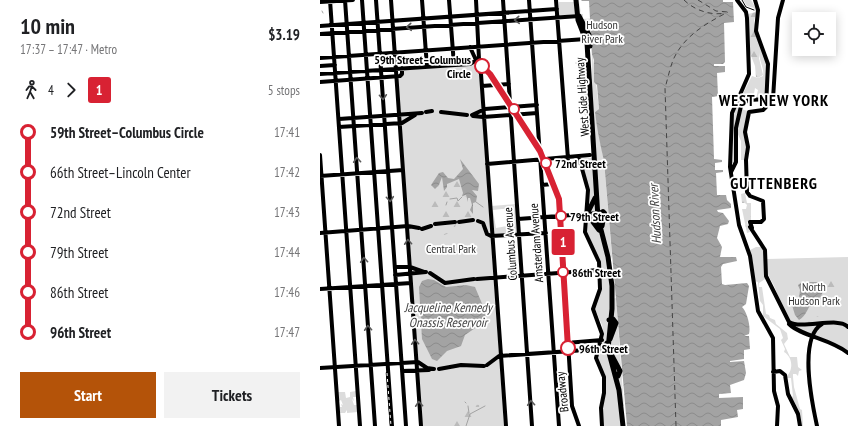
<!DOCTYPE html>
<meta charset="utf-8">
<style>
:root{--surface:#fff;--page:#f2f2f2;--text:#202124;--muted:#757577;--accent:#b45309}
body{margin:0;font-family:"PT Sans Narrow",sans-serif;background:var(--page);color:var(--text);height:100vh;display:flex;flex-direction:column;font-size:15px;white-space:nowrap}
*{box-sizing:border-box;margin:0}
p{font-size:13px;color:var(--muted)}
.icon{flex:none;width:22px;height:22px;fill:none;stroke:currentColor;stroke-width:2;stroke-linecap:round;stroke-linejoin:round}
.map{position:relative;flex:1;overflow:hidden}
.details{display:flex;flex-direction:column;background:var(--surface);width:320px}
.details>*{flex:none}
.badge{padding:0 8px;border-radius:3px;font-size:14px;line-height:26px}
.tools{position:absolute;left:472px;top:12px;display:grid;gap:8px}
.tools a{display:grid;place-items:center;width:44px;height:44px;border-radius:0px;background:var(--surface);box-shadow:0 2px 10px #0003;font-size:20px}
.map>.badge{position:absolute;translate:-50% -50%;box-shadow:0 0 0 2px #fff}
.legs{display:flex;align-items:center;gap:6px;height:44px;padding:0 20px;font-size:13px}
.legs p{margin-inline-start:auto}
.head{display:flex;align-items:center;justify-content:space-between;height:68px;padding:0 20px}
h1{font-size:22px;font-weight:600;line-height:30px}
.action{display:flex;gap:8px;margin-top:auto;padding:8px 20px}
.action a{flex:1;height:46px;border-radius:0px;background:var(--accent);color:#fff;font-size:16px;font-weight:600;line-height:46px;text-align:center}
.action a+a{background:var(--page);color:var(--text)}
ul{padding:0 20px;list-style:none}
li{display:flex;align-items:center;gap:14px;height:40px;font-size:15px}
li i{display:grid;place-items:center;width:6px;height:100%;margin:0 5px;background:currentColor}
li i::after{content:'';width:10px;height:10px;margin:-5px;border:3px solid;border-radius:50%;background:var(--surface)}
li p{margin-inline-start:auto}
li:first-child i{background:linear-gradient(#0000 50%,currentColor 0)}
li:last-child i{background:linear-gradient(currentColor 50%,#0000 0)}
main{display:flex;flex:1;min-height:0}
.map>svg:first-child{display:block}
.green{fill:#dcdcdc;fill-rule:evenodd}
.forest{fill:url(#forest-firs)}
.water{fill:url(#water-waves)}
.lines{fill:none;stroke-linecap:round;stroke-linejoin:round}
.stream{stroke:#a3a3a3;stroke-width:1}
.ferry{stroke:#444;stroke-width:1;stroke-dasharray:5 4;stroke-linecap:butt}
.major{stroke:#000;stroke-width:4}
.highway{stroke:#000;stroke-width:5}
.tram{stroke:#000;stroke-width:1}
.rail-casing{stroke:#000;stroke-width:2.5}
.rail{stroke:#fff;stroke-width:1;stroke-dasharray:3;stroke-linecap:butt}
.oneway{stroke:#595959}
.line-1-casing{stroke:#fff;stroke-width:9}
.line-1{stroke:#d82233;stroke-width:6}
.stop-1-dot{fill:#fff;stroke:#d82233;stroke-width:2}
.labels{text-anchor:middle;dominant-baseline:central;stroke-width:3.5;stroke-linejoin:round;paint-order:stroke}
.park-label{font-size:12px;fill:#333;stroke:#fff}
.stop-label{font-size:12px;font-weight:bold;fill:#000;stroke:#fff;text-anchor:start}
.street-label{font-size:12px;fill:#000;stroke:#fff}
.water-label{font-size:13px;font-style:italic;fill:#444;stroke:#fff}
.district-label{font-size:16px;font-weight:bold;letter-spacing:1px;fill:#000;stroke:#fff}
</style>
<main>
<section class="details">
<div class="head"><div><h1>10 min</h1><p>17:37 – 17:47 · Metro</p></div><b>$3.19</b></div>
<div class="legs"><svg class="icon" aria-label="walk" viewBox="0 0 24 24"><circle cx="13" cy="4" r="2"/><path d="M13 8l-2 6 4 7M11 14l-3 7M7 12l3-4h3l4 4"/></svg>4<svg class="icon" aria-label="forward" viewBox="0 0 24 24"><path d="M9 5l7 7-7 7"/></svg><b class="badge" style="background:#d82233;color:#fff">1</b><p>5 stops</p></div>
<ul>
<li><i style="color:#d82233"></i><b>59th Street–Columbus Circle</b><p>17:41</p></li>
<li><i style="color:#d82233"></i><span>66th Street–Lincoln Center</span><p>17:42</p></li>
<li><i style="color:#d82233"></i><span>72nd Street</span><p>17:43</p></li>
<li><i style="color:#d82233"></i><span>79th Street</span><p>17:44</p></li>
<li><i style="color:#d82233"></i><span>86th Street</span><p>17:46</p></li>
<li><i style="color:#d82233"></i><b>96th Street</b><p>17:47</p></li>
</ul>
<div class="action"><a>Start</a><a>Tickets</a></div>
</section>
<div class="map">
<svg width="528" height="426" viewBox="0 0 528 426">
<defs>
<pattern id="forest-firs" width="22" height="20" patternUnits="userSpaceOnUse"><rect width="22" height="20" fill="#dcdcdc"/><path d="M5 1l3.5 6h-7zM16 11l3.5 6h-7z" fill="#bbb"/></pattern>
<pattern id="water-waves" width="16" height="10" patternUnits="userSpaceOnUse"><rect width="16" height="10" fill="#a3a3a3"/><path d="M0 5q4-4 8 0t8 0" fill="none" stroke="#8b8b8b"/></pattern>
</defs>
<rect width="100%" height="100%" fill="#fff"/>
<path class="green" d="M 259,0 L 261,14 L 263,14 L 263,19 L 294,17 L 273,56 L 279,109 L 275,112 L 284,161 L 292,256 L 289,266 L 292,299 L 296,298 L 304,406 L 302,406 L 303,426 L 283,426 L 282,407 L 285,374 L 278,361 L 278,352 L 284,335 L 282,325 L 274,307 L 280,293 L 280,265 L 266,235 L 268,194 L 261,158 L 273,158 L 272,139 L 263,109 L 266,78 L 272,79 C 271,66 273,52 270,39 C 267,24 259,18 259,0 Z
M 239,2 L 255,2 L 255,14 L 239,16 Z
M 441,47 L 447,63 L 445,98 L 436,99 L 438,90 L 435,88 L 433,99 L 419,108 L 415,157 L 414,163 L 412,163 L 413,113 L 432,76 L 438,78 L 443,76 C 445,66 436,59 441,47 Z
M 154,65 L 159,69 L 184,426 L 102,426 L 78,77 L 83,76 L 84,70 Z
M 421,109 L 428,111 L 424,131 L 426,148 L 424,160 L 421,160 L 421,141 L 417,132 Z
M 196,204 L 198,234 L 173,235 L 171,206 ZM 182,209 L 194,209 L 194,218 L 191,222 L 192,225 L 176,228 L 173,210 Z
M 436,247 L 441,247 L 444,252 L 445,279 L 439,283 L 439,287 L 442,287 L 446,314 L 449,315 L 450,318 L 455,320 L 456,324 L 467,333 L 468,339 L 464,344 L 470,357 L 477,357 L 478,367 L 482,370 L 479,371 L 478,376 L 476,374 L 473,374 L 473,377 L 474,387 L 480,409 L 482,410 L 483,426 L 480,426 L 471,399 L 473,396 L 471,378 L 465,378 C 474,371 473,357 464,352 L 465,349 L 461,340 L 463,338 L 460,329 L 443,316 L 443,305 L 440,301 L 438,282 L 434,281 L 430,250 Z
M 528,257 L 528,352 C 517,347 481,333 474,327 C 463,318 460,300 455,288 C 450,276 445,275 447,259 Z
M 36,391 L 36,397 L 33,397 L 34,401 L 32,399 L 34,405 L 37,405 L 38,412 L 27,413 L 27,410 L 25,413 L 19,413 L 19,404 L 20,407 L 22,407 L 21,404 L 23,405 L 21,400 L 19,401 L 18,392 L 25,392 L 26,398 L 30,397 L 30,392 Z"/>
<path class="forest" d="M 423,0 L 431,0 L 437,10 L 434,21 L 441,47 L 439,58 L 443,75 L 438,78 L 436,77 L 435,66 L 430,53 L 428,14 L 436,12 L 434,8 L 427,6 Z
M 121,177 L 124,191 L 126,189 L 127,184 L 136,182 L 137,179 L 141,181 L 143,197 L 145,196 L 147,199 L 150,198 L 152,214 L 153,202 L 156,202 L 155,218 L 145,223 L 144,226 L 145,230 L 143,230 L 141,228 L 136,236 L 131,235 L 130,233 L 124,235 L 120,231 L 123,231 L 124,234 L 130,232 L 131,234 L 134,235 L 140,230 L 140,224 L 137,222 L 135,227 L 128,230 L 127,228 L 120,230 L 122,226 L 121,224 L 121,226 L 115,226 L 113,215 L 105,199 L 112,195 L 112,193 L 119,185 Z
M 425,193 L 427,203 L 431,203 L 431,220 L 427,222 L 430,232 L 427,233 L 422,209 L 426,209 L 427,205 L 425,203 L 422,203 L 421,194 Z
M 509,275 L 519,293 L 515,295 L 518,301 L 496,302 L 496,316 L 499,317 L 499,323 L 482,323 L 481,320 L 490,307 L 493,299 L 499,298 L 507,286 L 504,279 Z
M 150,404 L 159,405 L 160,414 L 153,426 L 129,426 L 136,421 L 142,407 Z"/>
<path class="water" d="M 261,0 L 403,0 L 403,2 L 413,2 L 414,22 L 404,23 L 405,62 L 403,64 L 394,64 L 394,66 L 405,66 L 405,72 L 397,73 L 398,96 L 392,97 L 394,159 L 402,160 L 402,162 L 395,163 L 395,170 L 403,170 L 403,172 L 396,173 L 397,195 L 406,195 L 407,200 L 411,204 L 411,208 L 397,210 L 398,212 L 403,213 L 409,221 L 408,224 L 400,226 L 397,238 L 402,247 L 400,257 L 416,257 L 417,261 L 403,264 L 401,267 L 402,284 L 405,285 L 427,283 L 429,286 L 426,304 L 422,307 C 427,312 431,326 429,334 L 424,336 L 429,336 L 430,349 L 424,350 L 424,359 L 410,361 L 410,362 L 424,361 L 426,373 L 424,380 L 410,385 L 411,393 L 399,394 L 399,398 L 423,397 L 423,409 L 417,410 L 418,417 L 401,420 L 401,426 L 307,426 L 284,161 C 280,144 277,129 275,112 L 279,109 L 277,85 L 274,82 L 274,60 L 272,54 L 269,1 L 262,1 Z
M 140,159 L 159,184 L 158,191 L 152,190 L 157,196 L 156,202 L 153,203 L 153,214 L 150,210 L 152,205 L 150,198 L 148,198 L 148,202 L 146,195 L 142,196 L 143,193 L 139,179 L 127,184 L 127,187 L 124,191 L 122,177 L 119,185 L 115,189 L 111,185 L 119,173 L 123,172 L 128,178 L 134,179 L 143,169 Z
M 108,279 L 114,280 L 126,287 L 146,285 L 155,287 L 166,313 L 164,322 L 145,335 L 141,346 L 127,351 L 117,361 L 112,359 L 102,339 L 99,287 L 102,281 Z
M 482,282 L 503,282 L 506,288 L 499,298 L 492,299 C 490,306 485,317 479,320 L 475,315 L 471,302 L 479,298 L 480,290 L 478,285 Z"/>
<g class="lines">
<path class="stream" d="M 2,11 L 3,13
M 256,63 L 262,63
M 263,63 L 266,61
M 130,199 L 137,198 L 138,201 L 142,197
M 156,202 L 163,207
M 126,205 L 127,202
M 145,402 L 146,403
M 148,406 L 149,413
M 146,426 L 150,414 L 165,406"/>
<path class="ferry" d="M 364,0 C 374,10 391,16 405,13
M 378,0 L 396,11 L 408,12
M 356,426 L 345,88 C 348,78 350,67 354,58 C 365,35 387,23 408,12"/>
<path class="major" d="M 10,0 L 40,426
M 25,0 L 55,426
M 42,0 L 72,426
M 56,0 L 86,426
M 71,0 L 101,426
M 102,0 L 107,67
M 129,0 L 134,65
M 156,0 L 159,59
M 183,0 L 212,426
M 209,0 L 239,426
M 236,0 L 248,159
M 417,0 L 426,12 L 427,18 L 429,74 L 412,113 L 410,167 L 419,225 L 430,256 L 438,311 L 453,338 L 454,391 L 458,406 L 457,426
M 0,2 L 33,0
M 0,26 L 237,9
M 0,34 L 259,16
M 150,47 L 155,58 L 158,60
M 0,58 L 266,39
M 0,66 L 15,65
M 158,67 L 161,74 L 186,426
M 0,74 L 150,64 L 159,59 L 163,61 L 165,66 L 221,153 L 239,199 L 252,406 L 259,426
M 0,82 L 80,76 L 82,74 L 82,68
M 162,86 L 189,84
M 106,112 L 112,111
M 121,112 L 147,115
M 152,115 L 165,109 L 217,105
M 153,116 L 163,117 L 217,113
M 19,119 L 102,113
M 19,127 L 82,123 L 95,115
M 0,155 L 19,426
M 259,158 L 268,190 L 265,232 L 279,262 L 280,289 L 273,309 L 282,334 L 276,358 L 284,377 L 284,393 L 281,408 L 282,426
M 167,164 L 270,155
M 411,172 L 416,162 L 416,128 L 421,106 L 428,100 L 453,99 L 458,18 L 463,0
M 0,176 L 83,170
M 222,185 L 232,184
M 198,219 L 279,213 L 283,211 L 285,213 L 284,215
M 158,221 L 163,223 L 167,234 L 171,236 L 226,233
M 139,222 L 153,220
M 115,224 L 135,222
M 430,227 L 445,250 L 446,276 L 469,322 C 482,330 519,316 528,327
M 432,228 L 430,222 L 441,222 L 444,219 L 443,201 L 430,196 L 427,192 L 426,160 L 428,147 L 425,132 L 429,112 L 443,110 L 446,107 L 448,64 L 436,31 L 438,10 L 435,0
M 102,229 L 111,226
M 0,233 L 88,226 L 99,228
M 75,267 L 90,267 L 104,272
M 110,273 L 125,283 L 154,279
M 75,275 L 106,272
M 157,279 L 279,270
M 0,289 L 91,283
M 469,324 C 481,336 511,339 528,353
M 246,343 L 282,340
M 167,365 L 179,356 L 280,349
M 0,368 L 98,362 L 107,368 L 114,369
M 119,369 L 141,365 L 164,366
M 82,371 L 109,370
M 453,372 L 460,371 L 465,375 L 468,394 L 478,414 L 480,426
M 497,426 C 492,403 478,338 502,324"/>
<path class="highway" d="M 256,0 L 258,20 L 267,43 L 278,218 L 288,257 L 292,286 L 292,309 L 288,349 L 299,390 L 303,426
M 259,16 L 269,35 L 270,46
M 275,198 L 267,214 L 279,230
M 282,226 L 284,215
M 289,320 L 293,319 L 296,323 L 290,339
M 280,349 L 285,347 L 287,343
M 291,354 L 300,371 L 298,376"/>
<path class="tram" d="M 422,0 L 426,7 L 434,10"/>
<defs>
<path id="rail" d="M 67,373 L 71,426"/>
</defs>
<use href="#rail" class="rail-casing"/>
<use href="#rail" class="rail"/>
</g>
<defs><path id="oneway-chevron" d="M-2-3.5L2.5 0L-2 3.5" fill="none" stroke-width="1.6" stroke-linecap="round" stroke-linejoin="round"/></defs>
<g class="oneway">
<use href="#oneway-chevron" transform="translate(197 20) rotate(176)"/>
<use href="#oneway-chevron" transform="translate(89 27) rotate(176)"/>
<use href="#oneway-chevron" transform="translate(63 97) rotate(86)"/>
<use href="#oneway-chevron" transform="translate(37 160) rotate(-94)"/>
<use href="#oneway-chevron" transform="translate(70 199) rotate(85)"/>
<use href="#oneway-chevron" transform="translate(88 242) rotate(-94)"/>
<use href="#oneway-chevron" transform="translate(44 260) rotate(-94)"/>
<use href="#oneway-chevron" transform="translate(48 328) rotate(-94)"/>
<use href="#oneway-chevron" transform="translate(95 342) rotate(-94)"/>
<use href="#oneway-chevron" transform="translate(211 403) rotate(-94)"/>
<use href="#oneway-chevron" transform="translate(99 404) rotate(-94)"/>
</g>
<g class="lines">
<defs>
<path id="line-1" d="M 162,66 L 170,74 L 220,151 L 239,199 L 248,348"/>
</defs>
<use href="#line-1" class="line-1-casing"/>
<use href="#line-1" class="line-1"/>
</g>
<g class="stop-1-dot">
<circle cx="162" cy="66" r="7"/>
<circle cx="194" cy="109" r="5"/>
<circle cx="226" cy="163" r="5"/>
<circle cx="241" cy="216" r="5"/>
<circle cx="243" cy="272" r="5"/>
<circle cx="248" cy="348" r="7"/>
</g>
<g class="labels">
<g class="park-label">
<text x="282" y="24">Hudson<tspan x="282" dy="14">River Park</tspan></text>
<text x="131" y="248">Central Park</text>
<text x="494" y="286">North<tspan x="494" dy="14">Hudson Park</tspan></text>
</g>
<g class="stop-label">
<text x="151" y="59" text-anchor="end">59th Street–Columbus<tspan x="151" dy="14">Circle</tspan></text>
<text x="235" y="163">72nd Street</text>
<text x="250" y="216">79th Street</text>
<text x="252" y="272">86th Street</text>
<text x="259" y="348">96th Street</text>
</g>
<g class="street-label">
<text transform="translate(262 97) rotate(-94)">West Side Highway</text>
<text transform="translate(216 243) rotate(-94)">Amsterdam Avenue</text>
<text transform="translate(190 244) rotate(-94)">Columbus Avenue</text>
<text transform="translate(242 392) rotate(-96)">Broadway</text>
</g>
<g class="water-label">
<text transform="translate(335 214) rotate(-93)">Hudson River</text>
<text x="128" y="307">Jacqueline Kennedy<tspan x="128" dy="15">Onassis Reservoir</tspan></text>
</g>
<g class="district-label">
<text x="454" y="100">WEST NEW YORK</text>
<text x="454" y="183">GUTTENBERG</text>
</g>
</g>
</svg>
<div class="tools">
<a><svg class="icon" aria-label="locate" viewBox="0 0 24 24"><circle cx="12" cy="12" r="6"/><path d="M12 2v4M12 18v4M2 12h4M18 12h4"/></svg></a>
</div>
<b class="badge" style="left:243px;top:242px;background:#d82233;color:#fff">1</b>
</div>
</main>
